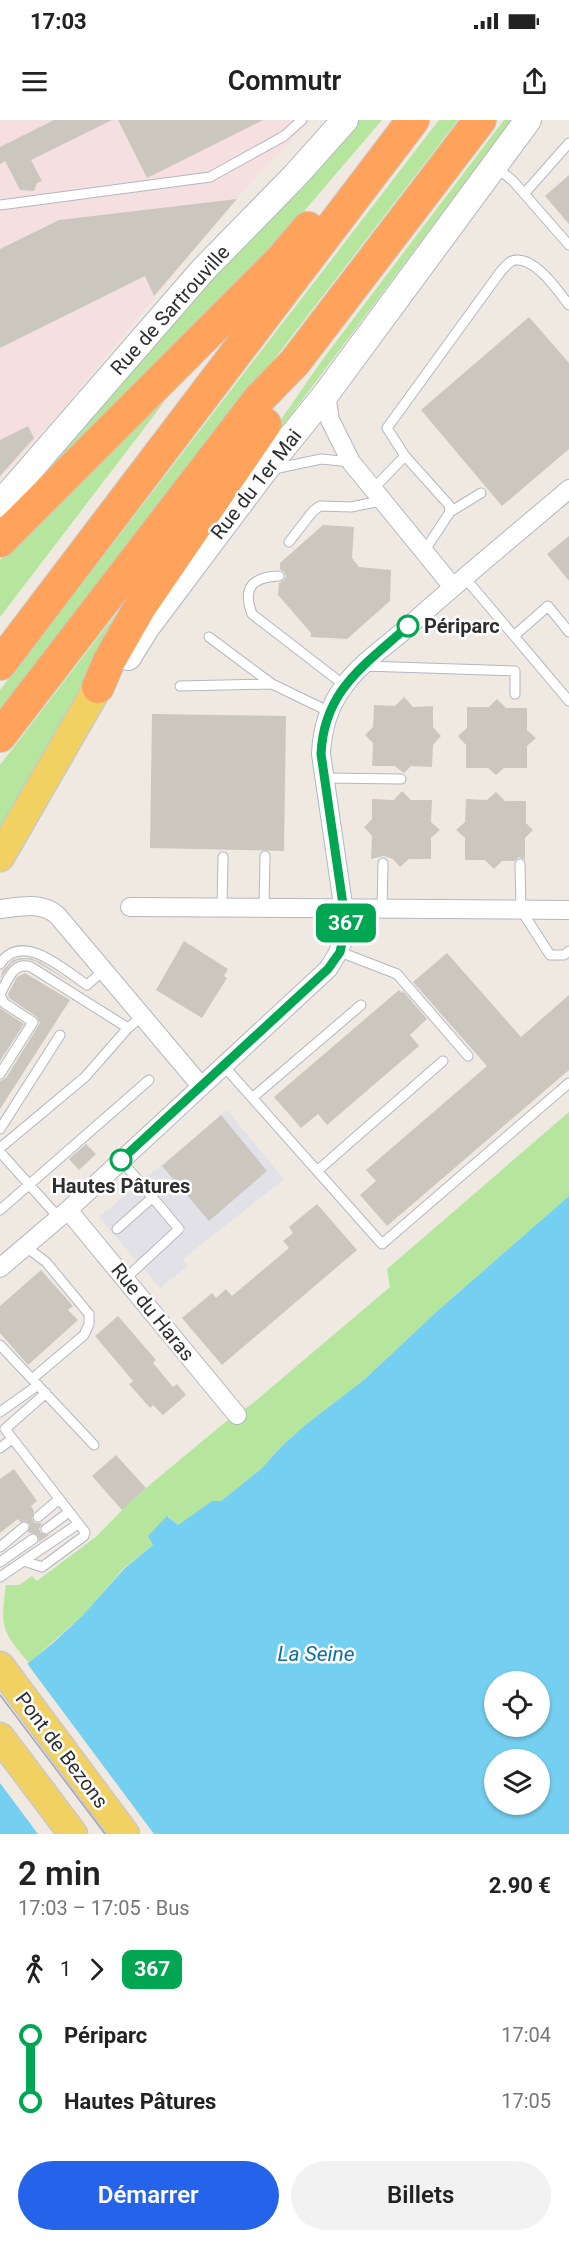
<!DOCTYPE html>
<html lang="fr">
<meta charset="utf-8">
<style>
:root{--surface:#fff;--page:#f2f2f2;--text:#222;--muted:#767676;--accent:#2563eb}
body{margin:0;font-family:Roboto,sans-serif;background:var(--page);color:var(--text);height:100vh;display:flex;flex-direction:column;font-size:22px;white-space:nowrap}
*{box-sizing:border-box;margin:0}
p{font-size:20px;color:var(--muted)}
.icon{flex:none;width:33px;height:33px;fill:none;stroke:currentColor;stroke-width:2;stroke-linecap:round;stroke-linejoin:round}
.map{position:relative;height:1714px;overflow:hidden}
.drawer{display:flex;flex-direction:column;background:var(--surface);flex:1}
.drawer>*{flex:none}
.badge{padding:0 12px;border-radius:9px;font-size:21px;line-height:39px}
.controls{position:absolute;left:484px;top:1551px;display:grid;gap:12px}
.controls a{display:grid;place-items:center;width:66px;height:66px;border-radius:50%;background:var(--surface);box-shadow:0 2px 4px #0004;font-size:30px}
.map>.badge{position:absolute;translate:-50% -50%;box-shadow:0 0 0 3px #fff}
.legs{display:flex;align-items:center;gap:9px;height:66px;padding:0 18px;font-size:20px}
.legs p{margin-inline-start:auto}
.headline{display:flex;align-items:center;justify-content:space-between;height:102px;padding:0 18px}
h1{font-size:33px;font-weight:600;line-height:45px}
.primary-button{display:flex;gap:12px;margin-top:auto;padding:12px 18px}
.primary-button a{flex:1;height:69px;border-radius:36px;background:var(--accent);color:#fff;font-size:24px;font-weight:600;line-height:69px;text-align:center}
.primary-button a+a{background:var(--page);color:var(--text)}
ul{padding:0 18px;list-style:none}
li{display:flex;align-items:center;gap:21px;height:66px;font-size:22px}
li i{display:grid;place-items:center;width:9px;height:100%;margin:0 8px;background:currentColor}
li i::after{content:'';width:15px;height:15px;margin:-8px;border:4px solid;border-radius:50%;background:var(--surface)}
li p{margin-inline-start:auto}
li:first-child i{background:linear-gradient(#0000 50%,currentColor 0)}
li:last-child i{background:linear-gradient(currentColor 50%,#0000 0)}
.status{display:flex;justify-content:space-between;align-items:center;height:42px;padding:0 30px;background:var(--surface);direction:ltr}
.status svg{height:16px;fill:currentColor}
header{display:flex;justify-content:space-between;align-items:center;height:78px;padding:0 18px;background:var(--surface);font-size:27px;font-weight:600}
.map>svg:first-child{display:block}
.industrial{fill:#e3e1e8}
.medical{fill:#f5dfe0}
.green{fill:#b6e59e}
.water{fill:#75cff0;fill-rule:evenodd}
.pier{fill:#efe9e1}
.building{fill:#cbc7bf}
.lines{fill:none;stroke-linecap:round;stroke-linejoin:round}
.service-casing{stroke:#b4b7c1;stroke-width:11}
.minor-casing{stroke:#b4b7c1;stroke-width:20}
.secondary-casing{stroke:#b4b7c1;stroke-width:28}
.primary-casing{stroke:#c9c9c9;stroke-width:31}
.motorway-casing{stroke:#c9c9c9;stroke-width:34}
.service{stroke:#fff;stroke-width:9}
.minor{stroke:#fff;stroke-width:18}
.secondary{stroke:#fff;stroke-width:26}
.primary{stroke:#f2d163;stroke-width:28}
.motorway{stroke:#ffa35c;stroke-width:32}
.tram{stroke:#a3a6b8;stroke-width:1.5}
.line-1-casing{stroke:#fff;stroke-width:14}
.line-1{stroke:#00a651;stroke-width:9}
.stop-1-dot{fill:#fff;stroke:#00a651;stroke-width:3}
.labels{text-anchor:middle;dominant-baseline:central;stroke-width:5;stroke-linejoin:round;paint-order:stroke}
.street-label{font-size:20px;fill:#2e2e2e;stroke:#fff}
.stop-label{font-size:20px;font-weight:bold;fill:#2e2e2e;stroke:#fff;text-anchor:start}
.water-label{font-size:21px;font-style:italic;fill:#0d6fa3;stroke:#fff}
</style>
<div class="status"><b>17:03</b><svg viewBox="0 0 49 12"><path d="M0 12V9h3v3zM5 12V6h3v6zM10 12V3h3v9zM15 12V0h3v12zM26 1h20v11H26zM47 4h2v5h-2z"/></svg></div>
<header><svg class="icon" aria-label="menu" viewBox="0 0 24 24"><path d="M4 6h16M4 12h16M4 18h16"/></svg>Commutr<svg class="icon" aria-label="share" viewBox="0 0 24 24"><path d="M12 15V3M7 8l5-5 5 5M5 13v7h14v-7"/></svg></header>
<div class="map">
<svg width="569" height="1714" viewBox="0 0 569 1714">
<rect width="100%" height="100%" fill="#efe9e1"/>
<path class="industrial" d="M 227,990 L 284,1059 L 183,1139 L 188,1146 L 160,1168 L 99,1097 Z"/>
<path class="medical" d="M 0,0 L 311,0 L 241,73 L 56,297 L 0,359 Z"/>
<path class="green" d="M 359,0 L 382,0 L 246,159 L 0,396 L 195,174 Z
M 439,0 L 458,0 L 0,596 L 0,570 Z
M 504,0 L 512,0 L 203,412 L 323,239 Z
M 165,281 L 0,497 L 0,440 L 122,318 Z
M 139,464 L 142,466 L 0,709 L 0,645 Z
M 569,992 L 569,1076 L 434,1194 L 365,1259 L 304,1306 L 281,1327 L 261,1349 L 221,1381 L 212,1381 L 178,1405 L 168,1396 L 153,1425 L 124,1448 L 83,1495 L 29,1543 C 2,1511 0,1509 6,1465 L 19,1465 L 32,1456 L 37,1461 L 97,1416 L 122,1390 L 146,1368 L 229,1299 L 252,1284 L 390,1167 L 387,1149 Z"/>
<path class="water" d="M 569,1076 L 569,1714 L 0,1714 L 0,1566 L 53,1523 L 83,1495 L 125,1448 L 153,1425 L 148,1416 L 167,1396 L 178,1405 L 212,1381 L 221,1381 L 261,1349 L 281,1327 L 304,1306 L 365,1259 L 434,1194 ZM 495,1562 L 540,1562 L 540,1606 L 495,1606 ZM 495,1640 L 540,1640 L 540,1684 L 495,1684 Z"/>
<path class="pier" d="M 26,1542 L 154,1714 L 38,1714 L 0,1663 L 0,1562 Z"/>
<path class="building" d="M 54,0 L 112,0 L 31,40 L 42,61 L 37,63 L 34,71 L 20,70 L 5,41 L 0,44 L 0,27 Z
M 118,0 L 263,0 L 147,58 Z
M 569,55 L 569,104 L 545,76 Z
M 237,79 L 154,176 L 145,156 L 0,228 L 0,129 L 59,100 Z
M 529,197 L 569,243 L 569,329 L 502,386 L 421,290 Z
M 28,306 L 34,318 L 0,356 L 0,320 Z
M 323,405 L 354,407 L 352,438 L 359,447 L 391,450 L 390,481 L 347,519 L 311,517 L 311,513 L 278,475 L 279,463 L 283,461 L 286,456 L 284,452 L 280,449 L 280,443 Z
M 569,416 L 569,461 L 547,434 Z
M 404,577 L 413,587 L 433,586 L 433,607 L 441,616 L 433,625 L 432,647 L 411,646 L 404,653 L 395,646 L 372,646 L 373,623 L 365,615 L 373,607 L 374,585 L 395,586 Z
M 497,579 L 506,588 L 527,588 L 527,610 L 536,618 L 527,626 L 527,648 L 504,648 L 496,655 L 488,648 L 466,648 L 466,625 L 458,616 L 467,608 L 467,587 L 489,587 Z
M 152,594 L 286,596 L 284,731 L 150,728 Z
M 402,671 L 411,680 L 432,680 L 431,702 L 440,710 L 431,718 L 431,739 L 409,739 L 400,747 L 393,739 L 384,736 L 371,739 L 372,716 L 364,707 L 372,699 L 372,679 L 394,680 Z
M 496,672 L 505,681 L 526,681 L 526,703 L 533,710 L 525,718 L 525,740 L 519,737 L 514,741 L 502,741 L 494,749 L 485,740 L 465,740 L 465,718 L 456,710 L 465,702 L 466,679 L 487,680 Z
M 184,821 L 228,849 L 224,856 L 227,858 L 202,898 L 156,870 Z
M 447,833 L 521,917 L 569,875 L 569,950 L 387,1106 L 360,1075 L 376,1061 L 366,1050 L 487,946 L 413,862 Z
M 21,838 L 30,838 L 40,842 L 78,867 L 35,841 L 26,839 L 18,840 L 11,844 L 0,859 L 3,850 L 13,840 Z
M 25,853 L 70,880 L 0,989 L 0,961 L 6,958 L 40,903 L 37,897 L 9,878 L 8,874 L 17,857 Z
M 399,870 L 402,873 L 403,871 L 427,899 L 410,915 L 419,926 L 327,1005 L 318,994 L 301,1008 L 274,977 Z
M 0,888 L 24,904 L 0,941 Z
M 221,995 L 267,1051 L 209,1101 L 162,1046 Z
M 86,1024 L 96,1034 L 79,1050 L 69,1039 Z
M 317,1084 L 357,1130 L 222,1245 L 182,1198 L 212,1173 L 216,1178 L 226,1169 L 232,1176 L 289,1128 L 283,1121 L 293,1113 L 289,1107 Z
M 41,1150 L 73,1186 L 68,1190 L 78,1200 L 28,1245 L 0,1213 L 0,1186 Z
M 118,1196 L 156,1240 L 153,1243 L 173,1267 L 177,1264 L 186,1275 L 163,1295 L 153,1285 L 150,1288 L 129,1264 L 133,1261 L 95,1216 Z
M 116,1335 L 146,1368 L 122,1390 L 92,1356 Z
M 14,1349 L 37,1381 L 31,1386 L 34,1391 L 32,1399 L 35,1403 L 42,1403 L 39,1409 L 41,1413 L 49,1415 L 39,1422 L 38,1415 L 28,1412 L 30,1405 L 26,1401 L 20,1402 L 18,1399 L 0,1413 L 0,1359 Z"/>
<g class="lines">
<defs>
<path id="service" d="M 496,47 L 513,61 L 569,125
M 524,74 L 569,23
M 0,85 L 210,57 L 284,16 L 302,0
M 274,349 L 321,339 L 351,342
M 373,369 L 405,336
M 450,392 L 481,373
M 289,422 L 313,391 L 320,386 L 351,387 L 381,381
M 425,430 L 450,392 L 449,385 L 405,336 L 387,308 L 501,151 C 505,147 510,140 516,140 C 536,138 558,171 569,185
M 279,456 C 253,457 242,467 252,494 L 344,565
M 465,458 L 569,581
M 515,515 L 548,486 L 569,512
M 209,517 L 272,564 L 328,591
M 364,546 L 515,551 L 515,574
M 180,566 L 272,564
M 324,658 L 401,659
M 520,744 L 521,790 L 550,835 L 564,835 L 569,831
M 222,788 L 223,737
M 264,788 L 265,736
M 382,789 L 383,743
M 340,832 L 397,854 L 468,936
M 0,844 C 22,810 64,850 87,865 L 104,850
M 223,945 L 382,1124 L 569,963
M 0,954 L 33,902 L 4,883 L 0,874 C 8,860 13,841 31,847 L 128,908
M 252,978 L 361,885
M 0,1009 L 60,915
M 0,1028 L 85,957 L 128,908 L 143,896
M 0,1032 L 59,1098
M 121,1040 L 179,1109 L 126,1158
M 317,1051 L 443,941
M 0,1090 L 149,960
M 117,1109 L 153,1077
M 0,1225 L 32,1259 L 84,1215 L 89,1204 L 89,1194 L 46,1142 L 26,1127
M 32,1259 L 94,1325
M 0,1292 L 38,1265
M 0,1328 L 12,1319
M 38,1397 L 58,1380
M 46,1409 L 69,1392
M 0,1427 L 24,1407
M 24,1441 L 42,1447 L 84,1416 L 85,1412 L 5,1309 L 46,1273
M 0,1442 L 33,1419
M 0,1457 L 78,1404"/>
<path id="minor" d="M 326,274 L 330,300 L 351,342 L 453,467
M 130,787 L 569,790
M 0,789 C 20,787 41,781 57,795 L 201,966
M 68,1090 L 237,1295
M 0,1148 L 68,1090 L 328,849 C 338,834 344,823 346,805 L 321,634 C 322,609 328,587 344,566 C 358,546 382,529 401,513 C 456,463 513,417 569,369"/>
<path id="secondary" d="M 0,384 L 203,150 L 294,57 L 345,0
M 128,537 L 146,508 L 263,352 L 326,274 L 528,0"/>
<path id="primary" d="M 0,737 L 98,567
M 0,1546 L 125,1714
M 0,1617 L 73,1714"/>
<path id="motorway" d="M 0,421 L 280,141 L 308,108
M 0,544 L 413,0
M 98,567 L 109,541 L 140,487 L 265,304
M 0,616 L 259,279 L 295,242 L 480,0"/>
</defs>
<use href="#service" class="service-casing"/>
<use href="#minor" class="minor-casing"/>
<use href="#secondary" class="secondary-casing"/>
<use href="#primary" class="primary-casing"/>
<use href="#motorway" class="motorway-casing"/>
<use href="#service" class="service"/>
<use href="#minor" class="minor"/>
<use href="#secondary" class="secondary"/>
<use href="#primary" class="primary"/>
<use href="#motorway" class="motorway"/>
<path class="tram" d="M 0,1575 L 105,1714"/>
</g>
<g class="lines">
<defs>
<path id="line-1" d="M 121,1040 L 328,849 L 340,832 L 346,805 L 321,634 C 324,570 364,546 408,506"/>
</defs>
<use href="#line-1" class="line-1-casing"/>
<use href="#line-1" class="line-1"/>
</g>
<g class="stop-1-dot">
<circle cx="408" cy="506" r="10"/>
<circle cx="121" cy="1040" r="10"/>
</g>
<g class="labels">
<g class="street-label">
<text transform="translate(170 190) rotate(-48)">Rue de Sartrouville</text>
<text transform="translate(256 364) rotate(-52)">Rue du 1er Mai</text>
<text transform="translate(153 1192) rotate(51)">Rue du Haras</text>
<text transform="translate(62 1630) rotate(53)">Pont de Bezons</text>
</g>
<g class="stop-label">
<text x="424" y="506">Périparc</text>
<text x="121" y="1066" text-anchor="middle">Hautes Pâtures</text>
</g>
<g class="water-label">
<text x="316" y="1534">La Seine</text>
</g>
</g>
</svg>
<div class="controls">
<a><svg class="icon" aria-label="locate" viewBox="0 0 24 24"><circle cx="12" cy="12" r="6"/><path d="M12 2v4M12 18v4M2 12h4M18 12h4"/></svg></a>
<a><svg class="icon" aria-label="layers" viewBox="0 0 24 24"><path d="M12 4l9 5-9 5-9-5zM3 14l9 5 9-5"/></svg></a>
</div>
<b class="badge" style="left:346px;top:803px;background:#00a651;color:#fff">367</b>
</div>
<section class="drawer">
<div class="headline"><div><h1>2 min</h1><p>17:03 – 17:05 · Bus</p></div><b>2.90 €</b></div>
<div class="legs"><svg class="icon" aria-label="walk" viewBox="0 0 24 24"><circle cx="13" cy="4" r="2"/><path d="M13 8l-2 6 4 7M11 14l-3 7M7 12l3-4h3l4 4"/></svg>1<svg class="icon" aria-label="forward" viewBox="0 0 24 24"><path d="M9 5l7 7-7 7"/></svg><b class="badge" style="background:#00a651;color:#fff">367</b></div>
<ul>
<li><i style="color:#00a651"></i><b>Périparc</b><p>17:04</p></li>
<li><i style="color:#00a651"></i><b>Hautes Pâtures</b><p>17:05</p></li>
</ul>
<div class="primary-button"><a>Démarrer</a><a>Billets</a></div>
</section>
